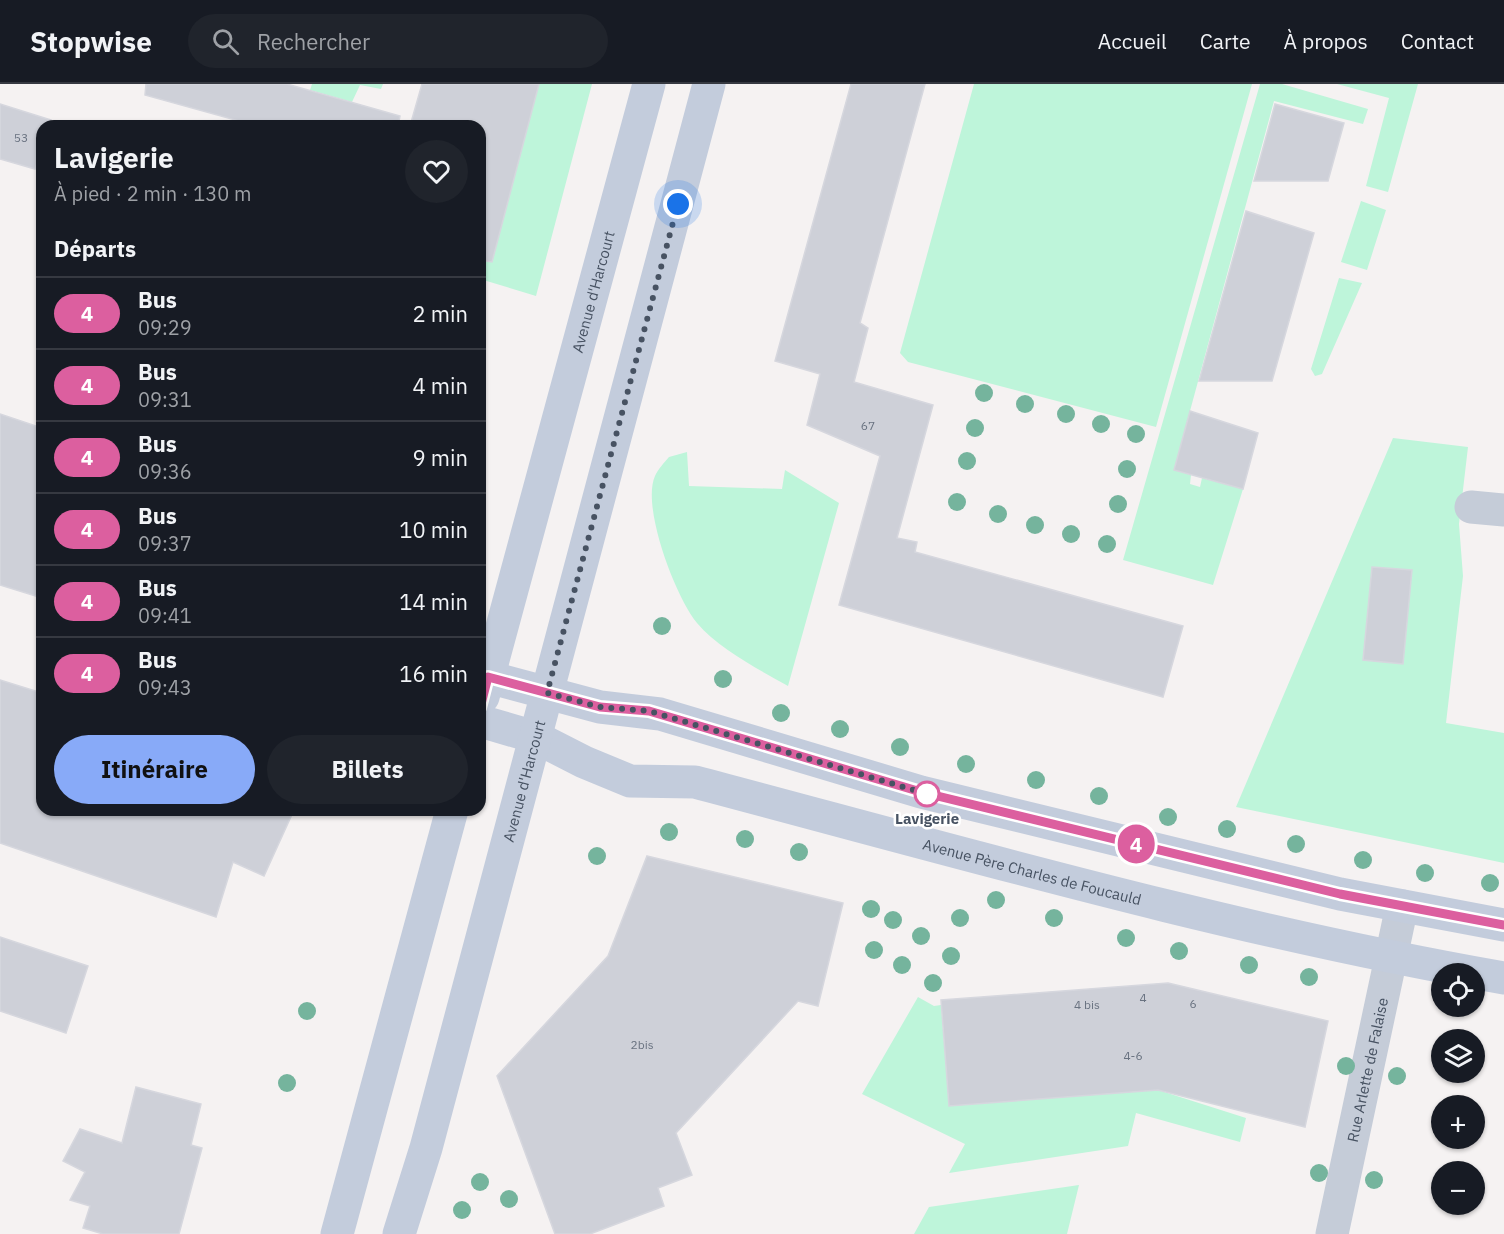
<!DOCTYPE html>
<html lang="fr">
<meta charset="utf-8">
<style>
:root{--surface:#171b24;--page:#20242c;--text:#f1f3f6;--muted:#9ea1a6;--line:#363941;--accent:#88aaf8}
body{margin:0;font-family:"IBM Plex Sans",sans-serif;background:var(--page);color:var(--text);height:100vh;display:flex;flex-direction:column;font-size:22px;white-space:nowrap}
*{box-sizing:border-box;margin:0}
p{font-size:20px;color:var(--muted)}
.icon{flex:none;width:33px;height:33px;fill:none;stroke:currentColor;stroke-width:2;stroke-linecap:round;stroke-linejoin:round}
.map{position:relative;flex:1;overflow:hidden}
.side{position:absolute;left:36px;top:36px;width:450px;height:696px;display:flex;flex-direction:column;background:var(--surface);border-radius:18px;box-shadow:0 2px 4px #0004}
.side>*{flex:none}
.badge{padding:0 12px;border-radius:20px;font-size:21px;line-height:39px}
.tools{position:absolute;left:1431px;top:879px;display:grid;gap:12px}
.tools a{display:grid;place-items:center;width:54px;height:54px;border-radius:50%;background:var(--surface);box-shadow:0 2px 4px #0004;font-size:30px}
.you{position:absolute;width:30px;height:30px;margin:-15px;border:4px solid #fff;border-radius:50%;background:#1a73e8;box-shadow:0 0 0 9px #1a73e833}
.map>.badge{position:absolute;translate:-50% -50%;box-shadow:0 0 0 3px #fff}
h2{padding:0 18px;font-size:22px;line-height:54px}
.round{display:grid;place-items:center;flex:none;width:63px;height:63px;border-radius:32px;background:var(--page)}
.head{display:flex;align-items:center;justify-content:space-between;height:102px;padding:0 18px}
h1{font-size:28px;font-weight:700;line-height:45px}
.action{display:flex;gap:12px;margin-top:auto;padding:12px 18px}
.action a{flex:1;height:69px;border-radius:36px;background:var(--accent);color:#111;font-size:24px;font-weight:700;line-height:69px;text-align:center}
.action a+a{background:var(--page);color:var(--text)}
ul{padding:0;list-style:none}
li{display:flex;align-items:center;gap:18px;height:72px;padding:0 18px;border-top:2px solid var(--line)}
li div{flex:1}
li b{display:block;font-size:22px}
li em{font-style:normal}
li .badge{min-width:66px;font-weight:700;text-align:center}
header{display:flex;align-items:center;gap:36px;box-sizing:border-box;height:84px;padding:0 30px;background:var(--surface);border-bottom:2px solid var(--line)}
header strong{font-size:28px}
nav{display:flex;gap:33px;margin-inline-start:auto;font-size:21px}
.search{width:420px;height:54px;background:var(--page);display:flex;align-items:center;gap:15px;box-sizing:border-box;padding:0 21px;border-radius:33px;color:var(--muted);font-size:22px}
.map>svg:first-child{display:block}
.green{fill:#bef5da}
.building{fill:#ced0d8;stroke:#d6d7de;stroke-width:1.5}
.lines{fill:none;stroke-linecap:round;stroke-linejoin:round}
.minor{stroke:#c5ccd8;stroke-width:33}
.secondary{stroke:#c3ccdc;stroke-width:33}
.tree{fill:#75b49d}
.line-casing{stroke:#fff;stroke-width:14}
.line{stroke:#dc5f9f;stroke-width:9}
.walk{stroke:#475262;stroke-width:6;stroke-dasharray:0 10.8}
.stop-dot{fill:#fff;stroke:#dc5f9f;stroke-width:3}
.labels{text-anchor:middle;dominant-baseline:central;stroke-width:5;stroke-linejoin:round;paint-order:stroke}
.number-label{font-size:12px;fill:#697280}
.street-label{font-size:15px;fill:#475262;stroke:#fff}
.stop-label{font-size:15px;font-weight:bold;fill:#475262;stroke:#fff}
</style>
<header>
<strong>Stopwise</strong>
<div class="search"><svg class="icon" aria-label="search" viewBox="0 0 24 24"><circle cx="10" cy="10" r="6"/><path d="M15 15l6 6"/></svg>Rechercher</div>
<nav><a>Accueil</a><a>Carte</a><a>À propos</a><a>Contact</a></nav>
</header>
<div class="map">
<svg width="1504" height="1150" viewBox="0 0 1504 1150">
<rect width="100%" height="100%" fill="#f5f2f2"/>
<path class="green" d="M 312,0 L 383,0 L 381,5 L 360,1 L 352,18 L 310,6 Z
M 539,0 L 592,0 L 536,212 L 480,195 L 480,142 L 500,147 Z
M 974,0 L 1252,0 L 1156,343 L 908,278 L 900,269 Z
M 1260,0 L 1282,0 L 1368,25 L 1363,40 L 1274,17 L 1174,386 L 1191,391 L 1190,400 L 1200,403 L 1202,394 L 1243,405 L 1213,501 L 1123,476 Z
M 1337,0 L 1418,0 L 1388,108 L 1366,102 L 1389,14 Z
M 1361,117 L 1386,126 L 1367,186 L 1341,178 Z
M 1339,194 L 1362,199 L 1322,290 L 1315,292 L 1311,285 Z
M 1393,354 L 1468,363 L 1459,440 L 1463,492 L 1446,639 L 1504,649 L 1504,779 L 1236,723 Z
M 687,368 L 689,402 L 782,405 L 785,386 L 839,419 L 788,602 C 758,585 719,565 697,539 C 676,514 641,423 655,392 C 658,385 664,379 669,373 Z
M 918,913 L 934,922 L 941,921 L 949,1022 L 1158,1006 L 1246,1034 L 1240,1058 L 1136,1029 L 1128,1062 L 949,1089 L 965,1060 L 862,1010 Z
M 1079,1101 L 1067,1150 L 914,1150 L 929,1123 Z"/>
<path class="building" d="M 146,0 L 287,0 L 400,32 L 398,42 L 257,42 L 145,11 Z
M 422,0 L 539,0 L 492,178 L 480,176 L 480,42 L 410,42 Z
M 851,0 L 925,0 L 860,239 L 868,244 L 854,298 L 933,321 L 897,454 L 917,458 L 915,468 L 1183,542 L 1163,613 L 839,521 L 880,372 L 807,341 L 820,290 L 775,277 Z
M 0,20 L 51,36 L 49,42 L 42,42 L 42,65 L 35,85 L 0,75 Z
M 1275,20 L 1344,39 L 1328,97 L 1254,97 Z
M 1246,127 L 1314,149 L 1272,297 L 1199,297 Z
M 1190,327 L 1258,349 L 1243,405 L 1174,386 Z
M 0,330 L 42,344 L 42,514 L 0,501 Z
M 1372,483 L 1412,486 L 1403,580 L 1363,576 Z
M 0,596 L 42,609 L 42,726 L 294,726 L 264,792 L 233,778 L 216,833 L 0,759 Z
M 647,772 L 843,819 L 818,922 L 798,917 L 676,1049 L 692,1091 L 658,1104 L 664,1122 L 590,1150 L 555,1150 L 497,992 L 608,872 Z
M 0,853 L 88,882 L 66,949 L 0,927 Z
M 1168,899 L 1328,937 L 1305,1043 L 1158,1006 L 949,1022 L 941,916 Z
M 136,1003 L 201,1020 L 191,1061 L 202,1064 L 179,1150 L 103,1150 L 83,1144 L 90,1122 L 70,1116 L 85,1088 L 63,1077 L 80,1045 L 122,1059 Z"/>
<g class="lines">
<g class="minor">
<path d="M 1471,423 L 1504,426"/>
<path id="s1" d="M 1332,1150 L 1402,822"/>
</g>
<g class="secondary">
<path d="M 488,593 L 600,623 L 660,630 L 921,708 L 1340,810 L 1504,841"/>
<path id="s2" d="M 483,613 L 649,0"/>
<path id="s3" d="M 480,637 L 535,653 L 584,678 L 630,697 L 695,698 C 963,769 1230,846 1504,894"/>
<path d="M 337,1150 L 452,726"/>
<path id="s4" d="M 399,1150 L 426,1064 L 709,0"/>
</g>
</g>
<g class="tree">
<circle cx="984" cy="309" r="9"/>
<circle cx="1025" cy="320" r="9"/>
<circle cx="1066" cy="330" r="9"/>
<circle cx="1101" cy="340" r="9"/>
<circle cx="975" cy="344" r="9"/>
<circle cx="1136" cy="350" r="9"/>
<circle cx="967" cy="377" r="9"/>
<circle cx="1127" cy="385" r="9"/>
<circle cx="957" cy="418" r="9"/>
<circle cx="1118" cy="420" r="9"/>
<circle cx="998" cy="430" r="9"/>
<circle cx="1035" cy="441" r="9"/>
<circle cx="1071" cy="450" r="9"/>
<circle cx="1107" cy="460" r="9"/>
<circle cx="662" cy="542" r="9"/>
<circle cx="723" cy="595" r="9"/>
<circle cx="781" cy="629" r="9"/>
<circle cx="840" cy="645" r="9"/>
<circle cx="900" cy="663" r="9"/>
<circle cx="966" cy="680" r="9"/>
<circle cx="1036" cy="696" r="9"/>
<circle cx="1099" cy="712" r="9"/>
<circle cx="1168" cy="733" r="9"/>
<circle cx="1227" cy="745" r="9"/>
<circle cx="669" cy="748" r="9"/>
<circle cx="745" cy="755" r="9"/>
<circle cx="1296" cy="760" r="9"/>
<circle cx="799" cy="768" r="9"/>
<circle cx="597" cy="772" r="9"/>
<circle cx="1363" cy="776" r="9"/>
<circle cx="1425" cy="789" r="9"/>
<circle cx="1490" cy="799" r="9"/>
<circle cx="996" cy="816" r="9"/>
<circle cx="871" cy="825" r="9"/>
<circle cx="960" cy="834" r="9"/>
<circle cx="1054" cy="834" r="9"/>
<circle cx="893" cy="836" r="9"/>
<circle cx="921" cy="852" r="9"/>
<circle cx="1126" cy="854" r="9"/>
<circle cx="874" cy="866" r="9"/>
<circle cx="1179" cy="867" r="9"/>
<circle cx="951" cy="872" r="9"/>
<circle cx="902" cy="881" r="9"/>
<circle cx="1249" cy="881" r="9"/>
<circle cx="1309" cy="893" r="9"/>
<circle cx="933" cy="899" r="9"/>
<circle cx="307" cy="927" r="9"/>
<circle cx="1346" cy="982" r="9"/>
<circle cx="1397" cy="992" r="9"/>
<circle cx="287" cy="999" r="9"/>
<circle cx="1319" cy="1089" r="9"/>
<circle cx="1374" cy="1096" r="9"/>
<circle cx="480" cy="1098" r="9"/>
<circle cx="509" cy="1115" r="9"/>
<circle cx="462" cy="1126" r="9"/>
</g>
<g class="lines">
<defs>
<path id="line" d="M 480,624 L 488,593 L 600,623 L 649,627 L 921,708 L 1340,810 L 1504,841"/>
</defs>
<use href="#line" class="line-casing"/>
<use href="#line" class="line"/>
<path class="walk" d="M 678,120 L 547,609 L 600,623 L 649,627 L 927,710"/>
</g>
<circle class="stop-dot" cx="927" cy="710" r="12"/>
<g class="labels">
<g class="number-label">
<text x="21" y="53">53</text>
<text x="868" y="341">67</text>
<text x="1143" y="913">4</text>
<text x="1193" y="919">6</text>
<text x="1087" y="920">4 bis</text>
<text x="642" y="960">2bis</text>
<text x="1133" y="971">4-6</text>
</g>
<g class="street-label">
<text stroke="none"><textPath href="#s2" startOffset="420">Avenue d'Harcourt</textPath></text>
<text stroke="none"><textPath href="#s4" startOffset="470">Avenue d'Harcourt</textPath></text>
<text stroke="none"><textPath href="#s3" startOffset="576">Avenue Père Charles de Foucauld</textPath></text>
<text stroke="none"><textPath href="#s1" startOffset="168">Rue Arlette de Falaise</textPath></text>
</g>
<g class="stop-label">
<text x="927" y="734">Lavigerie</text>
</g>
</g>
</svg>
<div class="tools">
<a><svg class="icon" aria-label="locate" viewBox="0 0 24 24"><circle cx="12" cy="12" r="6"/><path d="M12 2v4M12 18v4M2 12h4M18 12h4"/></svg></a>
<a><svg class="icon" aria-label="layers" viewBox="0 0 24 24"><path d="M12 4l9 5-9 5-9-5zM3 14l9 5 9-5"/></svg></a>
<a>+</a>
<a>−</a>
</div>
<div class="you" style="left:678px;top:120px"></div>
<b class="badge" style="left:1136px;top:760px;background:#dc5f9f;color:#fff">4</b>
<section class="side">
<div class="head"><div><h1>Lavigerie</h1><p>À pied · 2 min · 130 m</p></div><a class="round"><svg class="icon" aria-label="heart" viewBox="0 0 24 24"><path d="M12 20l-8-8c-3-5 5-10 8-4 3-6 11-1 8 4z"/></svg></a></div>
<h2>Départs</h2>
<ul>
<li><span class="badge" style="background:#dc5f9f;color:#fff">4</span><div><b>Bus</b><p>09:29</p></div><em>2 min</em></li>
<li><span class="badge" style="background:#dc5f9f;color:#fff">4</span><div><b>Bus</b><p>09:31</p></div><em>4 min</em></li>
<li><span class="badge" style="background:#dc5f9f;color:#fff">4</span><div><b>Bus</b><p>09:36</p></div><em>9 min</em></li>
<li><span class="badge" style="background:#dc5f9f;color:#fff">4</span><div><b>Bus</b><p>09:37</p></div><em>10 min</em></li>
<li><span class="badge" style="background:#dc5f9f;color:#fff">4</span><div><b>Bus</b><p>09:41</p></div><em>14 min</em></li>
<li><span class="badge" style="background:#dc5f9f;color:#fff">4</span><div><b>Bus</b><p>09:43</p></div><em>16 min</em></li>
</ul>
<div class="action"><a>Itinéraire</a><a>Billets</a></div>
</section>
</div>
